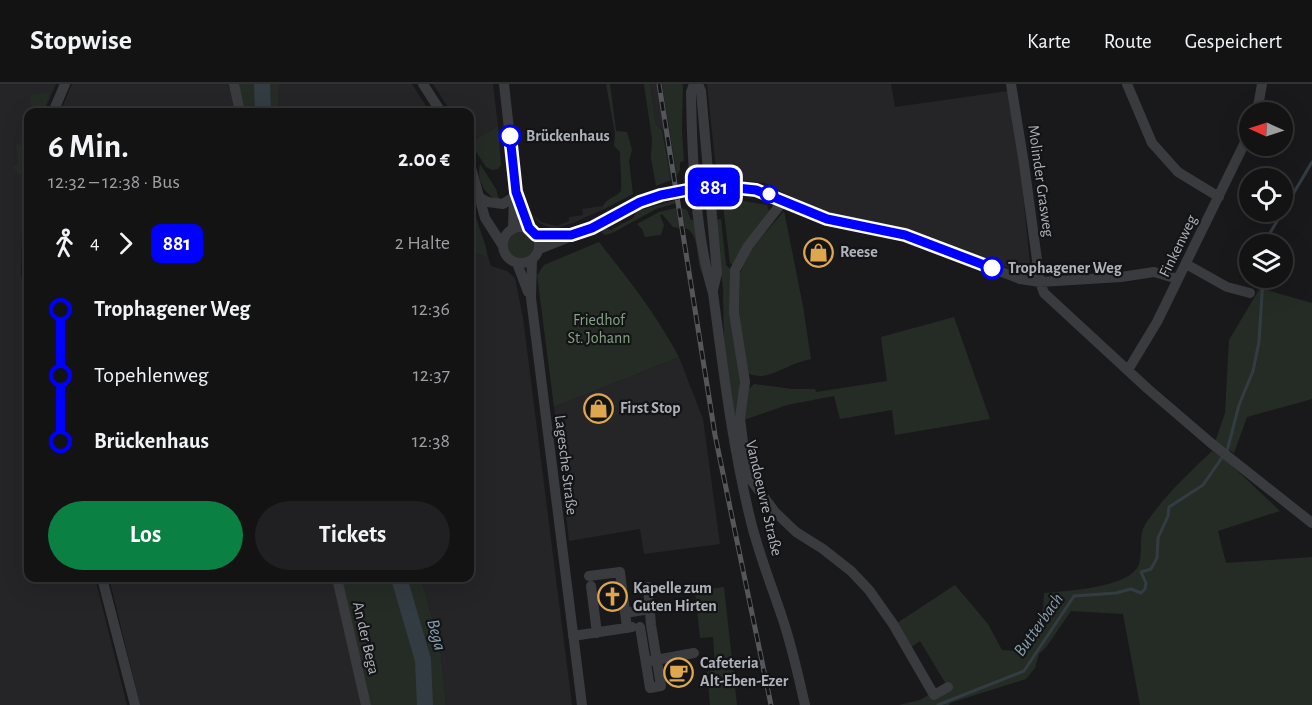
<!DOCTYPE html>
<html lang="de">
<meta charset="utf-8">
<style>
:root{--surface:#131314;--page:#202022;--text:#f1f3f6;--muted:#9d9ea0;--line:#323234;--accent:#0b8043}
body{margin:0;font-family:"Alegreya Sans",sans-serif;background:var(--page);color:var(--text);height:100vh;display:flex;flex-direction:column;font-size:22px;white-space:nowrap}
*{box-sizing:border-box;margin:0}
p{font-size:20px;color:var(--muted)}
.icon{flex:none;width:33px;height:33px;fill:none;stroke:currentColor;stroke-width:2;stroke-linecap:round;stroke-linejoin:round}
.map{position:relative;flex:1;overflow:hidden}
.side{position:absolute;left:24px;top:24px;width:450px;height:474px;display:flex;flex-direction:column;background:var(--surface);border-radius:12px;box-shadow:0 6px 24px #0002,0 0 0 2px var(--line)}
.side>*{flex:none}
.badge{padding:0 12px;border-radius:9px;font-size:21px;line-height:39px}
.needle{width:39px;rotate:273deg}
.fabs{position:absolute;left:1239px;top:18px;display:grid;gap:12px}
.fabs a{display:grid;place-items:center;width:54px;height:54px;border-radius:50%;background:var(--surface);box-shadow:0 6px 24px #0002,0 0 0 2px var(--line);font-size:30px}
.map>.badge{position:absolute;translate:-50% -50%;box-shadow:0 0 0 3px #fff}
.legs{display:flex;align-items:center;gap:9px;height:66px;padding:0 24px;font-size:20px}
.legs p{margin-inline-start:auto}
.head{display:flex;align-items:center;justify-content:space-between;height:102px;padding:0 24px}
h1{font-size:33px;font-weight:600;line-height:45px}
.action{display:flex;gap:12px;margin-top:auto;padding:12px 24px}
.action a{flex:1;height:69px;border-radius:36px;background:var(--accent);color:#fff;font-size:24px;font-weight:600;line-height:69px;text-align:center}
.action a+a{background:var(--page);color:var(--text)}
ul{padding:0 24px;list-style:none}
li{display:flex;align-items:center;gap:21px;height:66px;font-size:22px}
li i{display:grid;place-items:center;width:9px;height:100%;margin:0 8px;background:currentColor}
li i::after{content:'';width:15px;height:15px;margin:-8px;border:4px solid;border-radius:50%;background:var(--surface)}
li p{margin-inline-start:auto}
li:first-child i{background:linear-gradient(#0000 50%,currentColor 0)}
li:last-child i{background:linear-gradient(currentColor 50%,#0000 0)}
header{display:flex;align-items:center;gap:36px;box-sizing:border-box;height:84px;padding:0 30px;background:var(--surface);border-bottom:2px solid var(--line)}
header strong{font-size:28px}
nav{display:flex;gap:33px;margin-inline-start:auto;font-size:21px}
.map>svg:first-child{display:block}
.built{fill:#252528}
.green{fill:#252c26}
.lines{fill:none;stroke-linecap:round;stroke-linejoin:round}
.stream{stroke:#343c43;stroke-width:3}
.river{stroke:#343c43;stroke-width:16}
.minor{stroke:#3a3b3f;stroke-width:10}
.rail-casing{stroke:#54565a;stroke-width:5}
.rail{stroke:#141416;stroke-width:3;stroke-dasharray:9;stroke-linecap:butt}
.line-1-casing{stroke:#fff;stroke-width:14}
.line-1{stroke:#00f;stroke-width:9}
.stop-1-dot{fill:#fff;stroke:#00f;stroke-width:3}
.labels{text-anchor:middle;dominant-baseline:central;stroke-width:4.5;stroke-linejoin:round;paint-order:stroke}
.stop-label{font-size:16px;font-weight:bold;fill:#adb1b9;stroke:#141416;text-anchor:start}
.street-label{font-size:16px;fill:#adb1b9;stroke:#141416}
.poi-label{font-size:16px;font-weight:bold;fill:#adb1b9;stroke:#141416;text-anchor:start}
.park-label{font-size:16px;fill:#86a286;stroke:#141416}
.water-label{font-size:18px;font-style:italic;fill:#889fb0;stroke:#141416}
</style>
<header>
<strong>Stopwise</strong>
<nav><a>Karte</a><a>Route</a><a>Gespeichert</a></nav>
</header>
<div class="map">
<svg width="1312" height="621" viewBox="0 0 1312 621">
<rect width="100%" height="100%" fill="#19191b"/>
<path class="built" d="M 0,0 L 56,0 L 44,28 L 28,28 L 28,93 L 23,111 L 21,188 L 28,237 L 28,494 L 95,494 L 127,621 L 0,621 Z
M 72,0 L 230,0 L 236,28 L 60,28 Z
M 278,0 L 412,0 L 430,28 L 278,28 Z
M 433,0 L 493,0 L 498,42 L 470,59 L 470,28 L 451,28 Z
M 650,0 L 662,0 L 677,92 L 671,96 L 663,46 L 656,40 Z
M 707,0 L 891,0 L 895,23 L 1008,7 L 1021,89 L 1030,181 L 1020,188 L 905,146 L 827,130 L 806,121 L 765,99 L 721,94 L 715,77 Z
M 470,112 L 491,182 L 507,187 L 515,194 L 523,234 L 572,621 L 446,621 L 440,563 L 421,494 L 470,494 Z
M 602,122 L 602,126 L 573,139 L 553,145 L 539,139 L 530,127 L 541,138 L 557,142 L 569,137 L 569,133 L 583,131 L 582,125 Z
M 679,273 L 703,335 L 720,460 L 644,470 L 640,445 L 569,457 L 554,323 Z
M 109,494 L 334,494 L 362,621 L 140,621 Z"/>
<path class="green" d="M 237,0 L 278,0 L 278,28 L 243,28 Z
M 606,0 L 610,0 L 616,47 L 627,48 L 632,66 L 629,77 L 633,110 L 602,126 C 603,115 615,114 621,107 C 622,94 620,82 620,68 L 614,62 L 615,49 Z
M 644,0 L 650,0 L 656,40 L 662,46 L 671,96 L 656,102 L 651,74 L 652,55 Z
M 662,0 L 683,0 L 682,46 L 684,77 L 680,78 L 680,86 L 677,92 Z
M 47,8 L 50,9 L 43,28 L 32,28 L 30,11 Z
M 498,42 L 501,81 L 498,85 L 492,86 L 486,83 L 470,59 Z
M 28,59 L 27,93 L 19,90 L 12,82 L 19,80 L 16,61 Z
M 480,80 L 496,105 L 499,116 C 484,111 476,96 480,80 Z
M 676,116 L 676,119 L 656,125 L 612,149 L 605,151 L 601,148 L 605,144 L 611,146 L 633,134 L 636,129 L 641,126 Z
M 737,116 L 767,121 L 769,127 L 734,182 L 730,179 L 723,121 Z
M 676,124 L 679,144 L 673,143 L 662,130 L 660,131 L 664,141 L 661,151 L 645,153 L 642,145 L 637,140 L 659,128 Z
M 681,124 L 687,126 L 691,136 L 696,136 L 703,191 C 695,178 701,149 685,144 Z
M 784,127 L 803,222 L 811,275 C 803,277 795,279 788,283 C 772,289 764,296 747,289 L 739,232 L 740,190 L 747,170 Z
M 475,132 L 486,163 L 487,171 L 484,172 L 479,169 L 470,172 L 470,134 Z
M 721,135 L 726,181 L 730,185 L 740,297 L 736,341 L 724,264 L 723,205 L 715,136 Z
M508 161a13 13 0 1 1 26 0a13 13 0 1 1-26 0Z
M 599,158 C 629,196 656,230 679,273 L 554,323 L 537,191 L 544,181 Z
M 1260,204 L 1312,219 L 1312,315 L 1247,333 L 1234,369 L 1215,358 L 1225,329 L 1229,256 Z
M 954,233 L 990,335 L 895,351 L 892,326 L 840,335 L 834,312 L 787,321 L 744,336 L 749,305 L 754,300 L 792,305 L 815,305 L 816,308 L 887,297 L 881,253 Z
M 1212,367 L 1227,377 L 1280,427 L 1218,447 L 1226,479 L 1312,473 L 1312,621 L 1140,621 L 1123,530 L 1071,527 L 1047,562 L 1039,570 L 1035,584 L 1026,595 L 950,619 L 949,621 L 899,621 L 920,616 L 946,600 L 920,557 L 910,564 L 897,539 L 955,501 L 988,540 L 1002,566 L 1020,567 L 1031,561 L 1043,525 L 1044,509 C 1065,507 1131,504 1139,480 C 1143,468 1138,450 1146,439 C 1164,412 1188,390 1212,367 Z
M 341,494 L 421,494 L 440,563 L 446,621 L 371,621 Z
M 724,503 L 737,621 L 710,621 L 707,588 L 715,586 L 713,553 L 700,554 L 695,507 Z"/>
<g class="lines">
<path class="stream" d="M 1266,160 L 1270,149 L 1312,78
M 1227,367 L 1239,321 L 1253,287 L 1259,258 L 1263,194
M 938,621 L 1024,587 L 1074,512 L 1116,509 L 1131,505 L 1141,509 L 1145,505 L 1146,499 L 1141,488 L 1151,485 L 1157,474 L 1158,454 L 1168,432 L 1169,423 L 1203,401 L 1221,375"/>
<path class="river" d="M 262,0 L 263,28
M 399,494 L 423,576 L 425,621"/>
<path class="minor" d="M 234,0 L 240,28
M 423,0 L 441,28
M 504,0 L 516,108 L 529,144
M 694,0 L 691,8 C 692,70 695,151 713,209 C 723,284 732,360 750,434 C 758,468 771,500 782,533 C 792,562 798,591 805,621
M 698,0 L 701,7 L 717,189 L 713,206
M 1011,0 L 1024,80 L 1040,198 L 1044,209 L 1148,305 L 1211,359 L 1312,439
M 1127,0 L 1152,59 L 1178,88 L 1219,113
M 53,28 L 65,0
M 1257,28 L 1262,0
M 470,80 L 485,134 L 503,162
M 479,113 L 488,118 L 503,120 L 514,113 L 516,108
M 784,116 L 748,162 L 735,186 L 734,229 L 745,298 L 740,334 L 745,374 L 751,396 L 775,428 L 796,448 L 823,465 L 851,487 L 869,506 L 893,540 L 934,611 L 948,603
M503 161a18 18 0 1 1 36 0a18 18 0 1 1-36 0Z
M 513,144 L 514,114
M 536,151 L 568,151
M 539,165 L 592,144 L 640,118 L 677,108 L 697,104 L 727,103 L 756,106 L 827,135 L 905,151 L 1020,195 L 1040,198 L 1121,193 L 1154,188 L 1178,195
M 532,176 L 531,214 L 582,621
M 517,179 L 528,208
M 1186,180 L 1227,203 L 1250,209
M 1128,286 L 1157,238 L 1250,48
M 589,492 L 620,488 L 627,544
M 102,494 L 135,621
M 337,494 L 366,621
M 591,502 L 597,549
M 625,529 L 650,525
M 640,543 L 650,604 L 661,602 L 651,541 L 648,503
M 573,552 L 632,543
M 650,577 L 694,569"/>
<defs>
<path id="rail" d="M 659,0 L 715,351 L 771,621"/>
</defs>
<use href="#rail" class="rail-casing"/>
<use href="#rail" class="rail"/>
</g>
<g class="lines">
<defs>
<path id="line-1" d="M 510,52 L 516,108 L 529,144 L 536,151 L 571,151 L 592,144 L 640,118 L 661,111 L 697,104 L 727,103 L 756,106 L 827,135 L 905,151 L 992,184"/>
</defs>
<use href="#line-1" class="line-1-casing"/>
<use href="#line-1" class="line-1"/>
</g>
<defs>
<symbol id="shop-ring" viewBox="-11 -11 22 22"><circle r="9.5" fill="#141416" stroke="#dfa74d" stroke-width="1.5"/><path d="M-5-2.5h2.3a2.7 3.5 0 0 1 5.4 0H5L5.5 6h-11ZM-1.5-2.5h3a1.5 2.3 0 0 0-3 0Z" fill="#dfa74d"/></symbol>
<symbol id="church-ring" viewBox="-11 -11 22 22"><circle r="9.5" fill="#141416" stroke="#dfa74d" stroke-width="1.5"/><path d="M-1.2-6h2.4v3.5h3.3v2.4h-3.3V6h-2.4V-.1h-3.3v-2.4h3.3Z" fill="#dfa74d"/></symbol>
<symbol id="cafe-ring" viewBox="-11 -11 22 22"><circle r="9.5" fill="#141416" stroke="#dfa74d" stroke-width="1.5"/><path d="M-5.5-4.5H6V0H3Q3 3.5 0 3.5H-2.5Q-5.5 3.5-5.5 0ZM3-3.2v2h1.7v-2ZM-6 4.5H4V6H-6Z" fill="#dfa74d"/></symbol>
</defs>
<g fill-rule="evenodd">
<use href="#shop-ring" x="802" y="152" width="33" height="33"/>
<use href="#shop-ring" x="582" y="308" width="33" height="33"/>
<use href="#church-ring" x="596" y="496" width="33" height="33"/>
<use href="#cafe-ring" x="662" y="572" width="33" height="33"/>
</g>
<g class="stop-1-dot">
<circle cx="510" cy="52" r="10"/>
<circle cx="769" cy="110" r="8"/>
<circle cx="992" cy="184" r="10"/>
</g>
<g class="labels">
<g class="stop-label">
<text x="526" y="52">Brückenhaus</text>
<text x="1008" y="184">Trophagener Weg</text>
</g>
<g class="street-label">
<text transform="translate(1041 97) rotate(82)">Molinder Grasweg</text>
<text transform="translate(1178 162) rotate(-64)">Finkenweg</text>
<text transform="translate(566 381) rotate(83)">Lagesche Straße</text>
<text transform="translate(764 414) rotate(77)">Vandoeuvre Straße</text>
<text transform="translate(366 554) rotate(77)">An der Bega</text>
</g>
<g class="poi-label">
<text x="840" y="168">Reese</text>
<text x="620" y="324">First Stop</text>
<text x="633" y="504">Kapelle zum<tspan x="633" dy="18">Guten Hirten</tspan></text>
<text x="700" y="579">Cafeteria<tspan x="700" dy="18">Alt-Eben-Ezer</tspan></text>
</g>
<g class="park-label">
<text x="599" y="236">Friedhof<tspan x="599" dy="18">St. Johann</tspan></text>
</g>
<g class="water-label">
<text transform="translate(1039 541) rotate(-55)">Butterbach</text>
<text transform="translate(436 551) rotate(75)">Bega</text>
</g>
</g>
</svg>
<div class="fabs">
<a><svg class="needle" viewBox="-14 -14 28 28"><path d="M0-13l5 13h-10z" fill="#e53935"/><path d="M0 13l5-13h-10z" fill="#9d9ea0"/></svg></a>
<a><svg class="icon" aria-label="locate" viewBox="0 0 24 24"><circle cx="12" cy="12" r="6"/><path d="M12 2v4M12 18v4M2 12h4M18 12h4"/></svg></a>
<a><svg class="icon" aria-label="layers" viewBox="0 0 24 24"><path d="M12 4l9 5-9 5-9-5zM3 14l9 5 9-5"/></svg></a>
</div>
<b class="badge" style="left:714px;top:103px;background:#00f;color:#fff">881</b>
<section class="side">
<div class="head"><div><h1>6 Min.</h1><p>12:32 – 12:38 · Bus</p></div><b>2.00 €</b></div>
<div class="legs"><svg class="icon" aria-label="walk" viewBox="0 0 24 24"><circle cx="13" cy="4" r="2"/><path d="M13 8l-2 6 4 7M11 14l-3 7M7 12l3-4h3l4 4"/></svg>4<svg class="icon" aria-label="forward" viewBox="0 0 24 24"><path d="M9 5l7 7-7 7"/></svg><b class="badge" style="background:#00f;color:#fff">881</b><p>2 Halte</p></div>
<ul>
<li><i style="color:#00f"></i><b>Trophagener Weg</b><p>12:36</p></li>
<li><i style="color:#00f"></i><span>Topehlenweg</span><p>12:37</p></li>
<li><i style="color:#00f"></i><b>Brückenhaus</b><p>12:38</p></li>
</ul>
<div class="action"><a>Los</a><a>Tickets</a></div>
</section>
</div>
